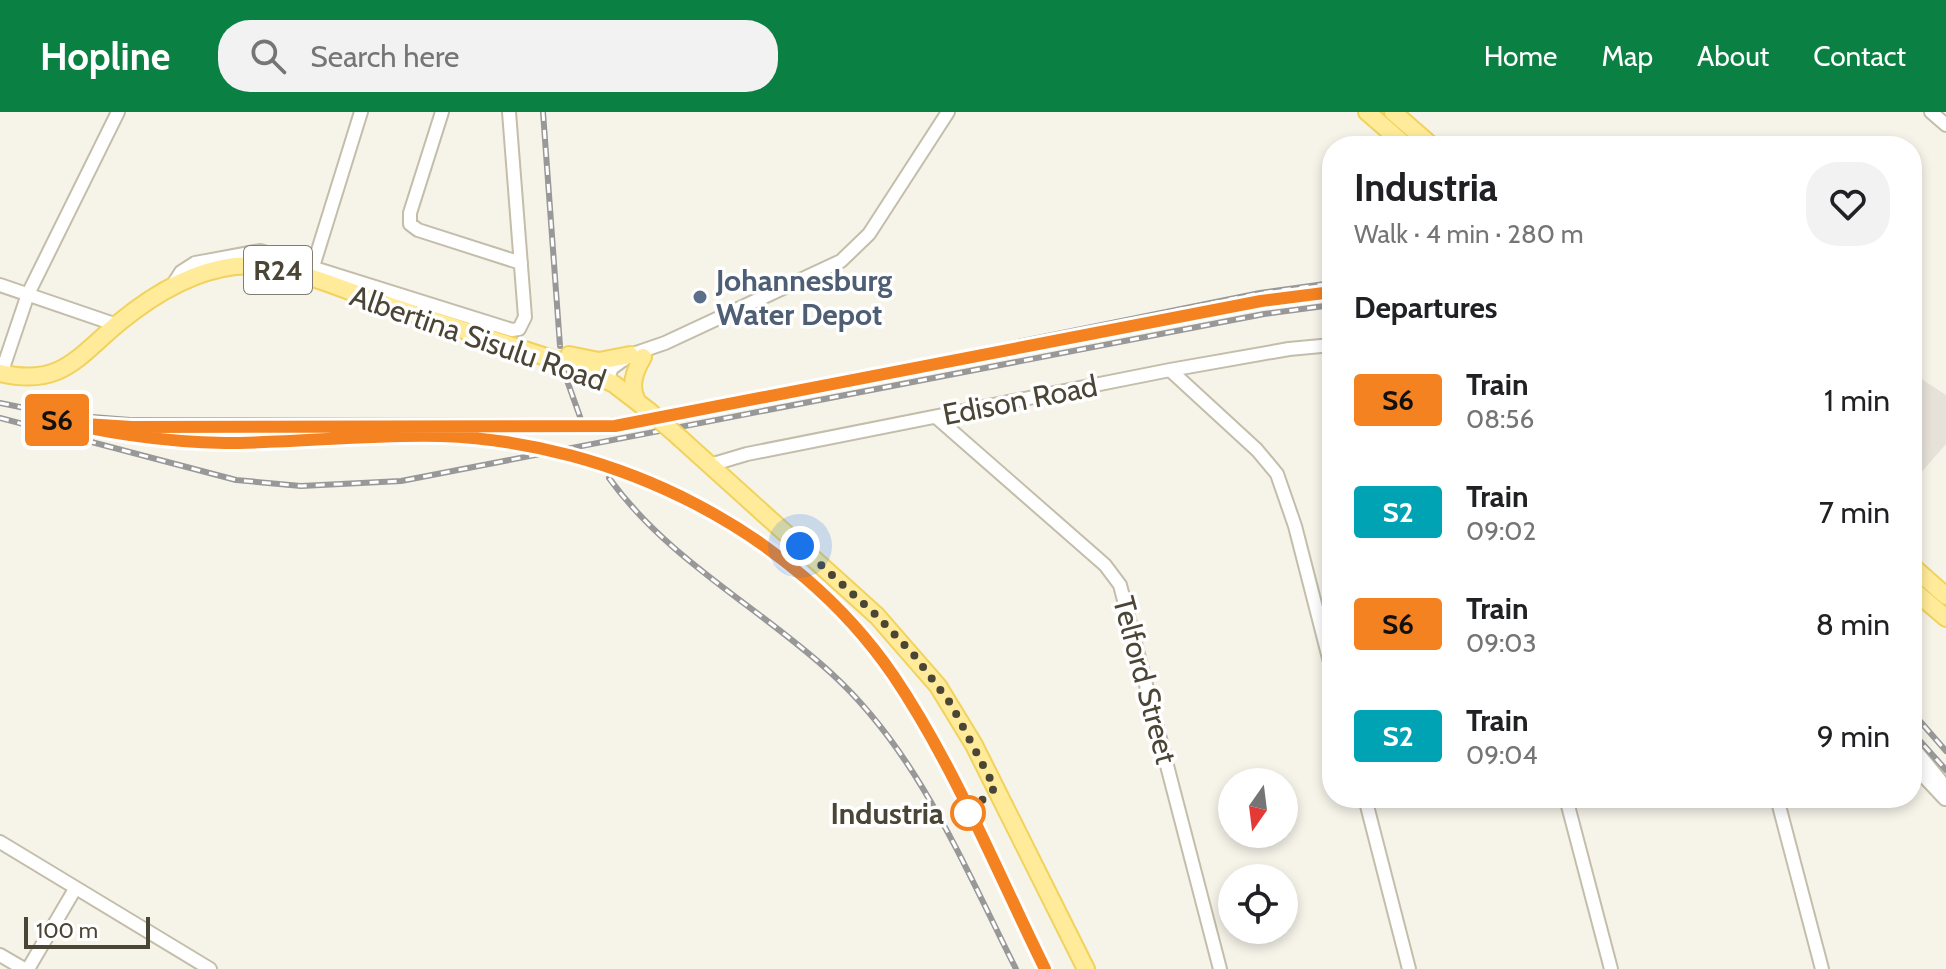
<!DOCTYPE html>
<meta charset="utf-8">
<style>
:root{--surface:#fff;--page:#f2f2f2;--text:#202124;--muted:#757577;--accent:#0b8043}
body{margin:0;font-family:Cabin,sans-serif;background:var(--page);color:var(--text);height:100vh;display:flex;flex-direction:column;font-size:30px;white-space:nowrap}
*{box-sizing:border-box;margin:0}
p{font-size:26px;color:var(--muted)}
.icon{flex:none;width:44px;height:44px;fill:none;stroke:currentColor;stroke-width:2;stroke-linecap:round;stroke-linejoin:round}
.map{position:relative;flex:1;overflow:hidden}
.details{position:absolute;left:1322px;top:24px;width:600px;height:672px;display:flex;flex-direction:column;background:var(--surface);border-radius:32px;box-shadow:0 4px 12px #0003}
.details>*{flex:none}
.badge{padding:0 16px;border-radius:6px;font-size:28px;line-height:52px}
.needle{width:52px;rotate:194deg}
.controls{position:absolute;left:1218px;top:656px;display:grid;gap:16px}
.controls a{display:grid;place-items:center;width:80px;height:80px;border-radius:50%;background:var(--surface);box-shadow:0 4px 12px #0003;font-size:40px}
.scale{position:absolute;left:24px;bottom:20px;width:126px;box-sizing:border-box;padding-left:8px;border:4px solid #4b4536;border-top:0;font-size:22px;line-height:28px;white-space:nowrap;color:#4b4536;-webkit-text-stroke:6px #fff;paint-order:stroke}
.you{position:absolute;width:40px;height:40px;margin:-20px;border:6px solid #fff;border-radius:50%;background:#1a73e8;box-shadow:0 0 0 12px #1a73e833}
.map>.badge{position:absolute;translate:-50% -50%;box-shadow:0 0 0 4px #fff}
h2{padding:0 32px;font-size:30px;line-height:72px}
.round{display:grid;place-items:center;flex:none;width:84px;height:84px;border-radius:32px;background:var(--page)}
.head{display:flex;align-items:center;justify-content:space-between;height:136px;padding:0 32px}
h1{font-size:38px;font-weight:700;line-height:60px}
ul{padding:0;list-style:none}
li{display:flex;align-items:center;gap:24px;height:112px;padding:0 32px}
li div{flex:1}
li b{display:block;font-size:30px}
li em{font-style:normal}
li .badge{min-width:88px;font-weight:700;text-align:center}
header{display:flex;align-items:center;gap:48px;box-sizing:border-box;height:112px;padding:0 40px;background:var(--accent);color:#fff}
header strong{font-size:38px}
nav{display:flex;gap:44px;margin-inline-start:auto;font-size:28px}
.search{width:560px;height:72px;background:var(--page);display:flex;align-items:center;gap:20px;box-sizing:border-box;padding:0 28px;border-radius:32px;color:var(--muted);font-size:30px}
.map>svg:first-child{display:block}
.industrial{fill:#e6e2da}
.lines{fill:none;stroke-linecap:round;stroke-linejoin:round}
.minor-casing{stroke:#c3bdaa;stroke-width:16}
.major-casing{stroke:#f1d25c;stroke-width:20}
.minor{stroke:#fff;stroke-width:12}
.major{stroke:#ffeb99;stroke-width:16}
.rail-casing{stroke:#989898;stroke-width:6}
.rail{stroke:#fff;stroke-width:3;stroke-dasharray:9;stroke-linecap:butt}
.major-bridge-casing{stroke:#f1d25c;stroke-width:20;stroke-linecap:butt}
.major-bridge{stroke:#ffeb99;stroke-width:16}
.line-casing{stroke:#fff;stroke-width:18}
.line{stroke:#f58220;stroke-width:12}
.walk{stroke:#4b4536;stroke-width:8;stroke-dasharray:0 14.4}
.service-dot{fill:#5c6f8a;stroke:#fff;stroke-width:3}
.stop-dot{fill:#fff;stroke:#f58220;stroke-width:4}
.labels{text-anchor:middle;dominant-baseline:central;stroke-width:7;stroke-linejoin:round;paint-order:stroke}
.shield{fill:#fff;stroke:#817d72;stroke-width:2}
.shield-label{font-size:28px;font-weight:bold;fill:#4b4536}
.service-label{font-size:30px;font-weight:bold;fill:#4e5e75;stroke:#fff;text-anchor:start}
.street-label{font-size:30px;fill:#4b4536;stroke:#fff}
.stop-label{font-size:30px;font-weight:bold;fill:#4b4536;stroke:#fff;text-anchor:end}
</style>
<header>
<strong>Hopline</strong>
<div class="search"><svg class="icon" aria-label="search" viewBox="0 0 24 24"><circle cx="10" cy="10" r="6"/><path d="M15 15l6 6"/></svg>Search here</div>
<nav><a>Home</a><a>Map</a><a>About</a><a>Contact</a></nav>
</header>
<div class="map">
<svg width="1946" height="857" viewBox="0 0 1946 857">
<rect width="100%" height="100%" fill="#f6f3e9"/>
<path class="industrial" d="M 1912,261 L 1946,283 L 1946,332 L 1912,371 Z"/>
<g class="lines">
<defs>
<path id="minor" d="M 442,0 L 410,101 L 410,112 L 418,118 L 521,151
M 1931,0 L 1946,13
M 311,161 L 361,0
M 0,173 L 117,213
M 172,174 L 181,160 L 195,151 L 260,139 L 512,218 L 519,217 L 525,205 L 509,0
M 1170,258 L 1257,338 L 1277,362 L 1295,414 L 1332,558
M 1,262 L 28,182 L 118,0
M 612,271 L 609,263 L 612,256 L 630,243 L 665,231 L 841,149 L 869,122 L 948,0
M 936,305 L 1105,453 L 1120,473 L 1220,857
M 710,353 L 747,342 L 1170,258 L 1289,237 L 1332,233
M 1912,634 L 1940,668 L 1945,687
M 1912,652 L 1944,686
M 1365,686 L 1409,857
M 1566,686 L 1611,857
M 1777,686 L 1822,857
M 0,730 L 210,857
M 0,843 L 24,857
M 28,857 L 75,777"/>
<path id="major" d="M 1367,0 L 1406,34
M 1393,0 L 1432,34
M 569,243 L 599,249 L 630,243
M 0,261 C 62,276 79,243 121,209 C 153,183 193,159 235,154 C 286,149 341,178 388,193 C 450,214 512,234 574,254 L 614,272 L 649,299
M 637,289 C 629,275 635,258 643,245
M 680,326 L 877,504 L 938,574 L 974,633 L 1086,857
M 1912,454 L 1946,484
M 1912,477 L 1946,506"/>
</defs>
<use href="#minor" class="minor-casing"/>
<use href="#major" class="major-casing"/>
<use href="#minor" class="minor"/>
<use href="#major" class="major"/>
<defs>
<path id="rail" d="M 543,0 L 560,234
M 564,260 L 584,316
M 0,291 L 54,302 L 130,308 L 610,309 L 667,301 L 1260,181 L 1332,171
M 0,306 L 236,368 L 301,374 L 401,369 L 1264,202 L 1332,193
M 83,315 C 131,325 180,331 229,331 C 300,330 372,322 443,324 C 616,331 795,419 893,564 C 953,652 998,761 1045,857
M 609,366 C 668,448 758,494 831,561 C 918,640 964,754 1016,857
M 1912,600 L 1946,639
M 1912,620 L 1946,658"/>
</defs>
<use href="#rail" class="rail-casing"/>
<use href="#rail" class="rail"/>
<defs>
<path id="major-bridge" d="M 649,299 L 680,326"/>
</defs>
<use href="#major-bridge" class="major-bridge-casing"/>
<use href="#major-bridge" class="major-bridge"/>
</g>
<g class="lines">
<defs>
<path id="line" d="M 1045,857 C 997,760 954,653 893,563 C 794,419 615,330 441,324 C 369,322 297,331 225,331 C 161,330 98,320 36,304 L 85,312 L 132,315 L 615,314 L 1261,189 L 1332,180"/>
</defs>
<use href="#line" class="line-casing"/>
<use href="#line" class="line"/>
<path class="walk" d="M 800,434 L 877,504 L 914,543 L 951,592 L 995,676 L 968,701"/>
</g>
<circle class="service-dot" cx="700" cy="185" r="8"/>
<circle class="stop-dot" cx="968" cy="701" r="16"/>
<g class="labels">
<rect class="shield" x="244" y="134" width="68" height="48" rx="6"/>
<g class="shield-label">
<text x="278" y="158">R24</text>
</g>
<g class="service-label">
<text x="716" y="168">Johannesburg<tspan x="716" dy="34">Water Depot</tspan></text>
</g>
<g class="street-label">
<text transform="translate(478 226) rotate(19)">Albertina Sisulu Road</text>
<text transform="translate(1020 288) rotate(-11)">Edison Road</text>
<text transform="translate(1145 568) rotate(75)">Telford Street</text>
</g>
<g class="stop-label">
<text x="944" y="701">Industria</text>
</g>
</g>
</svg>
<div class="controls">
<a><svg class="needle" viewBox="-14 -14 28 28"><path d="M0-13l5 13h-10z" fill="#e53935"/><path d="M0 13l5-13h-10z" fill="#757577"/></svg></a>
<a><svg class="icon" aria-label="locate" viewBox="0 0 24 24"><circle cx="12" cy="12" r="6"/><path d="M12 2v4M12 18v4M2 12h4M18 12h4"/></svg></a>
</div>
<div class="scale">100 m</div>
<div class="you" style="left:800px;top:434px"></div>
<b class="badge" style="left:57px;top:308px;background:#f58220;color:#111">S6</b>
<section class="details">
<div class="head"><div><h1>Industria</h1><p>Walk · 4 min · 280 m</p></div><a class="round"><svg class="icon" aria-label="heart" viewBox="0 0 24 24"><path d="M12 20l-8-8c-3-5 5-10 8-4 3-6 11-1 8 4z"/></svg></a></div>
<h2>Departures</h2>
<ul>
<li><span class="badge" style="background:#f58220;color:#111">S6</span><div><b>Train</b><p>08:56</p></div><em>1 min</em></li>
<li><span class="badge" style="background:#00a3b4;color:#fff">S2</span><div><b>Train</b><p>09:02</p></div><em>7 min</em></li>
<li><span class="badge" style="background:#f58220;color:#111">S6</span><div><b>Train</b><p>09:03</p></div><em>8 min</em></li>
<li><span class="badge" style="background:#00a3b4;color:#fff">S2</span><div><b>Train</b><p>09:04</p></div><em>9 min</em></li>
</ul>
</section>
</div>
